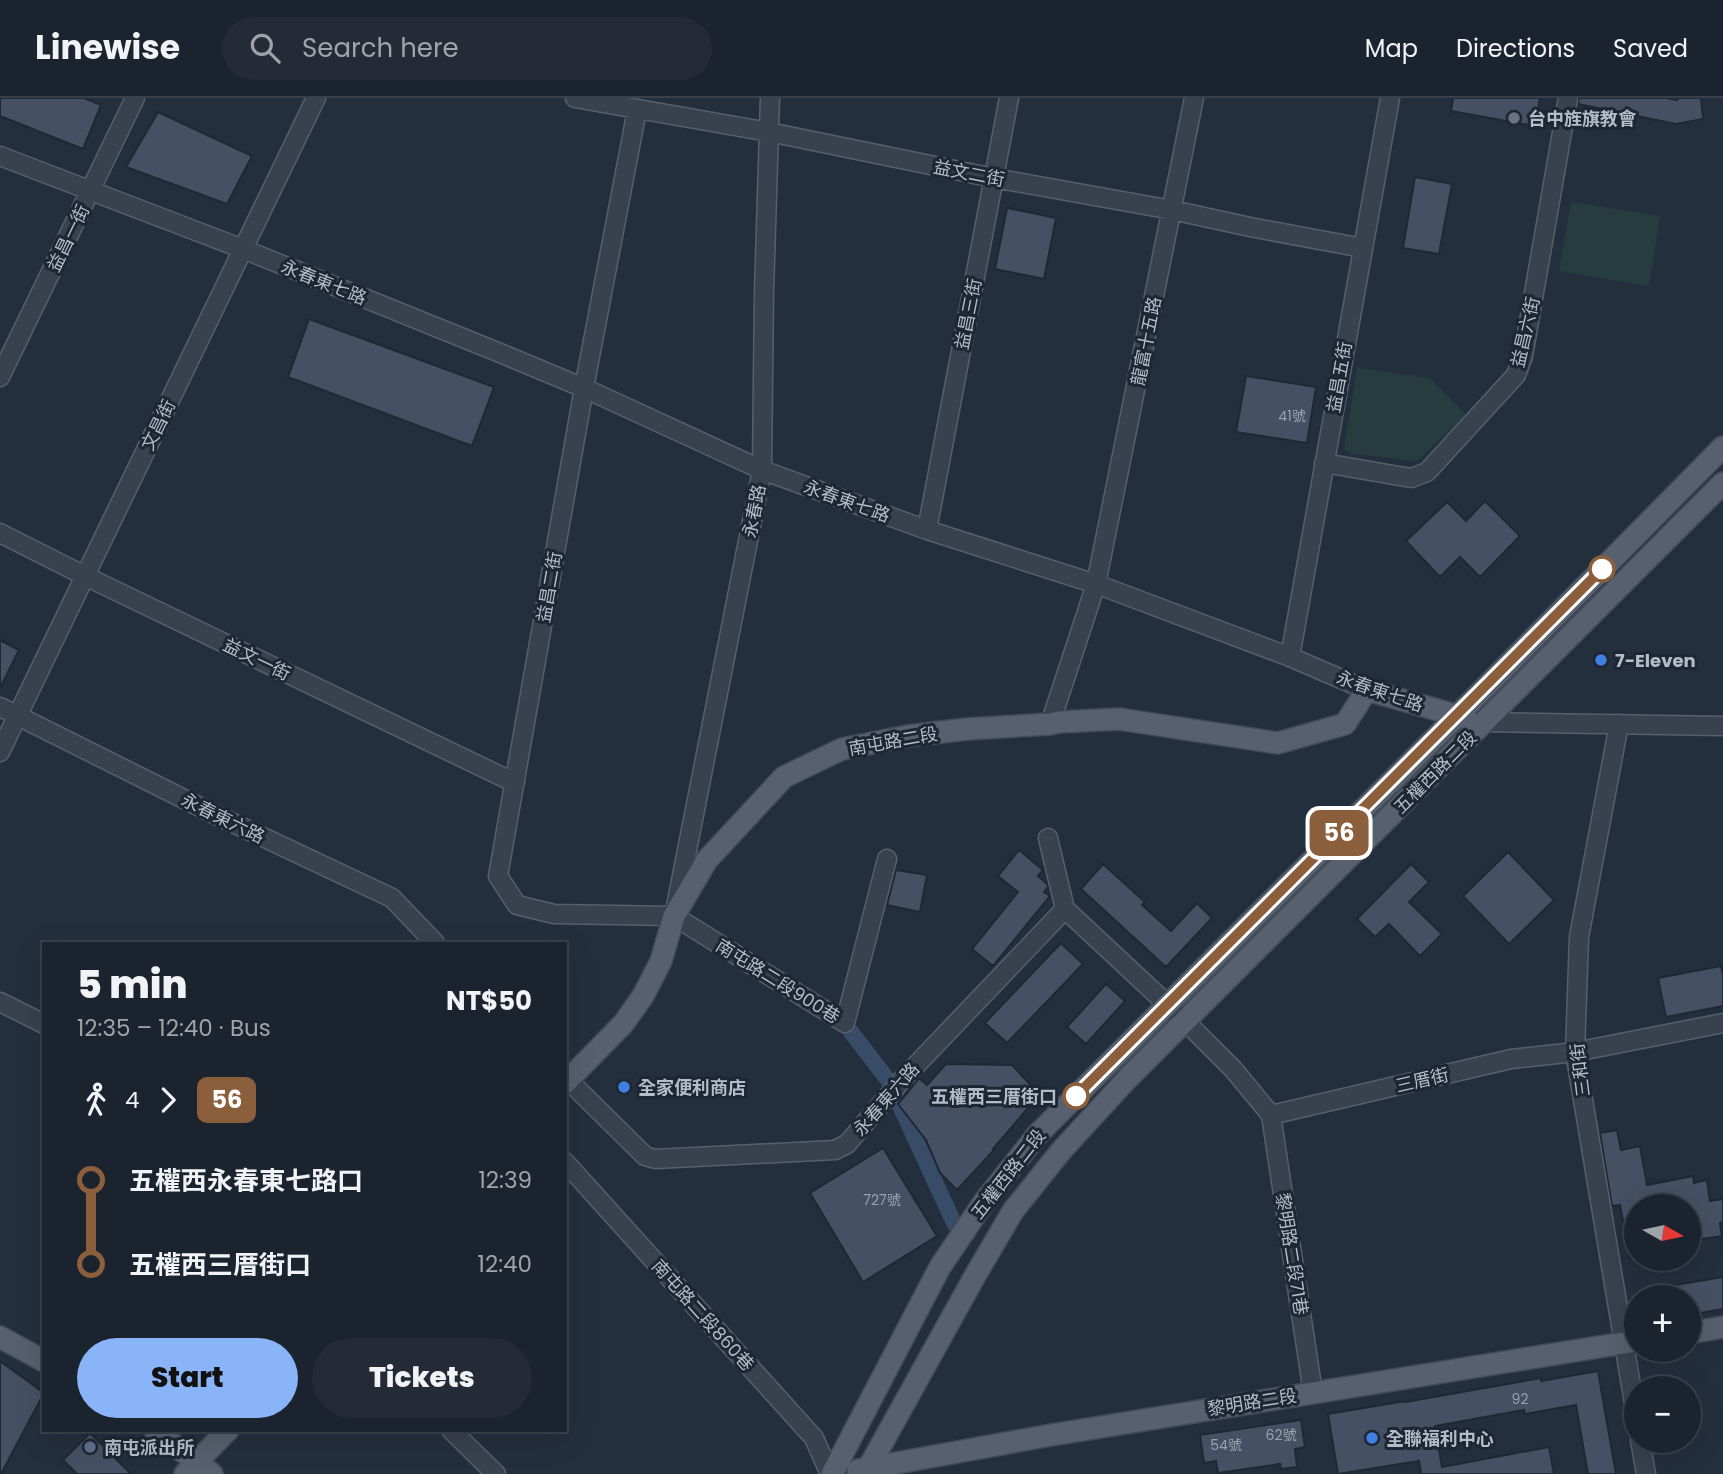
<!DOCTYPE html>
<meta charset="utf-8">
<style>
:root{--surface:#1b232e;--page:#242b36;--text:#f1f3f6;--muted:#a0a4aa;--line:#39404a;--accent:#8ab4f8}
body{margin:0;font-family:Poppins,"Noto Sans TC",sans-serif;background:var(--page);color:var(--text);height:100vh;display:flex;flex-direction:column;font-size:26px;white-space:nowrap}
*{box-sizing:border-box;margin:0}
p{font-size:23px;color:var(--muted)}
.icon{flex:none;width:38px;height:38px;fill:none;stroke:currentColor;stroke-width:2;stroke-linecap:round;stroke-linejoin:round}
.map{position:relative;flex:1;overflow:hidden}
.sheet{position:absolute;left:42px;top:844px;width:525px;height:490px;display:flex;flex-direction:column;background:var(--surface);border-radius:0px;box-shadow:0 7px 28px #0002,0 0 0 2px var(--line)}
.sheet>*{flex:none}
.badge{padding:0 14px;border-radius:10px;font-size:24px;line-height:46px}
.needle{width:46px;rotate:99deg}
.fabs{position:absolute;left:1624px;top:1096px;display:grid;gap:14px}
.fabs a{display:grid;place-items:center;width:77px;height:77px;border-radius:50%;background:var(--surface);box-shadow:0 7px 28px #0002,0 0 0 2px var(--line);font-size:35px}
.map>.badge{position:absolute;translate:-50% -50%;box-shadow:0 0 0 4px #fff}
.legs{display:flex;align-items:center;gap:10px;height:77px;padding:0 35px;font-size:23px}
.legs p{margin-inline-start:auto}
.head{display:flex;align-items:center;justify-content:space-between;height:119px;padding:0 35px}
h1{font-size:38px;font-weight:800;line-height:52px}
.action{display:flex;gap:14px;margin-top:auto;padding:14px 35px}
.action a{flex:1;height:80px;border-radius:42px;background:var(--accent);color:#111;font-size:28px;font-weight:800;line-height:80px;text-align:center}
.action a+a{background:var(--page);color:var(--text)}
ul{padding:0 35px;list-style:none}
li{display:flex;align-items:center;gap:24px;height:84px;font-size:26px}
li i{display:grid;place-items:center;width:10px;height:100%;margin:0 9px;background:currentColor}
li i::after{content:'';width:18px;height:18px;margin:-9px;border:5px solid;border-radius:50%;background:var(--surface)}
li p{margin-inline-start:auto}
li:first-child i{background:linear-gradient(#0000 50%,currentColor 0)}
li:last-child i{background:linear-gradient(currentColor 50%,#0000 0)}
header{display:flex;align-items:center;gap:42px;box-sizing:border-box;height:98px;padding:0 35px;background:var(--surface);border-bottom:2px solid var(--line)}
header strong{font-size:33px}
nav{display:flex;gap:38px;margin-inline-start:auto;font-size:24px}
.search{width:490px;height:63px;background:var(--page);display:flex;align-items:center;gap:18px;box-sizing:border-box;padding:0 24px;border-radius:38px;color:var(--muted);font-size:26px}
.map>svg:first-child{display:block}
.green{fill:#263c3f}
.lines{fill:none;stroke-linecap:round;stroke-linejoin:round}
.canal{stroke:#394c67;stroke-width:16}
.building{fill:#455162;stroke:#1f2835;stroke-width:2}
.minor-casing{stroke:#565f6c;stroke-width:21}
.major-casing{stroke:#414a57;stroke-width:24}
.minor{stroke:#38414e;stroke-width:18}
.major{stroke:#56606e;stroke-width:21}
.line-1-casing{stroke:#fff;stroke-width:16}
.line-1{stroke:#8b5e3c;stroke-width:10}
.worship-dot{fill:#6b7280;stroke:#1d2633;stroke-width:2.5}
.stop-1-dot{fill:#fff;stroke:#8b5e3c;stroke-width:3.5}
.shop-dot{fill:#3f7fe0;stroke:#1d2633;stroke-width:2.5}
.service-dot{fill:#5c6f8a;stroke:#1d2633;stroke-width:2.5}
.labels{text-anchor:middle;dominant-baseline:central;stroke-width:6;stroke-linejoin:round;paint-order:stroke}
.number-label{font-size:14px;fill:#98a1af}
.poi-label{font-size:18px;font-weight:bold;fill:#b4bcc9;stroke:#1d2633;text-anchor:start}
.street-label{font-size:18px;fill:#b4bcc9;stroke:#1d2633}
.stop-label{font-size:18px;font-weight:bold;fill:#b4bcc9;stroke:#1d2633;text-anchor:end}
</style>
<header>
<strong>Linewise</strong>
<div class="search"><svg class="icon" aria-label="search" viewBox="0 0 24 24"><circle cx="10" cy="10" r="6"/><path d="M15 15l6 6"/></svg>Search here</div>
<nav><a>Map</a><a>Directions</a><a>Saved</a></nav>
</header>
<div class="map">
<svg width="1723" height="1376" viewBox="0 0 1723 1376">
<rect width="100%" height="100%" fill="#242f3e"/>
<path class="green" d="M 1571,104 L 1660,118 L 1649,188 L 1559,173 Z
M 1357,270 L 1429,280 L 1466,317 L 1417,363 L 1353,356 L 1344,351 Z"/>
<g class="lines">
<path class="canal" d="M 851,934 L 888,982 L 955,1127"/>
</g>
<path class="building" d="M 0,0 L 84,0 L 101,7 L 83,51 L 0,18 Z
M 1453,0 L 1540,0 L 1535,28 L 1451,13 Z
M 1579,0 L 1667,0 L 1677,2 L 1678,0 L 1701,0 L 1703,21 L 1676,26 L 1578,6 Z
M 158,14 L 252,58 L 227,106 L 126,69 Z
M 1415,79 L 1452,86 L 1439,156 L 1403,150 Z
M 1007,110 L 1056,120 L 1044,181 L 995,171 Z
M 309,221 L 494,289 L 472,348 L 288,279 Z
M 1246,278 L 1316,289 L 1307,345 L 1236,334 Z
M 1485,403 L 1520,438 L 1480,479 L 1460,459 L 1440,479 L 1406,443 L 1447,404 L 1466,423 Z
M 0,542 L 19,552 L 0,590 Z
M 1019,752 L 1043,772 L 1038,778 L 1047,786 L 1048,789 L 1044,794 L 1050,798 L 993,868 L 972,851 L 1018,794 L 998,778 Z
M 1508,754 L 1554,802 L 1509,846 L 1463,798 Z
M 1103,766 L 1145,804 L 1142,807 L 1171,833 L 1197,805 L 1212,820 L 1166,869 L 1081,791 Z
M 1411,766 L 1429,784 L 1409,804 L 1442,836 L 1420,858 L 1389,826 L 1375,839 L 1357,821 Z
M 896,772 L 927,777 L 920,814 L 887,807 Z
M 1061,845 L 1083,866 L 1007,945 L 985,925 Z
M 1721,868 L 1723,877 L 1723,908 L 1666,919 L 1658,880 Z
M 1106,886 L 1125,903 L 1086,946 L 1067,929 Z
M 946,966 L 1012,967 L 1035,992 L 1030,998 L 1034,1003 L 993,1051 L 994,1052 L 957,1092 L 940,1075 L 926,1042 L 898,1006 L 919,980 L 927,987 Z
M 1617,1032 L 1621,1052 L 1640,1048 L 1647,1087 L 1693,1078 L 1694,1085 L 1707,1082 L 1710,1103 L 1723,1101 L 1723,1124 L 1720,1125 L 1722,1138 L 1695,1142 L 1689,1108 L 1636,1108 L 1636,1160 L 1630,1161 L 1620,1107 L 1612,1108 L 1600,1035 Z
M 883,1050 L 937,1138 L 863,1184 L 810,1095 Z
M 1723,1179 L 1723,1211 L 1689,1217 L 1689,1199 L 1671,1199 L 1669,1188 Z
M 0,1263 L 44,1295 L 1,1376 L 0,1376 Z
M 1598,1273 L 1616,1376 L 1588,1376 L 1576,1307 L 1525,1316 L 1524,1312 L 1435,1328 L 1442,1369 L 1549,1349 L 1554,1376 L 1421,1376 L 1419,1363 L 1338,1376 L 1328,1316 L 1405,1303 L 1405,1304 L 1541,1280 L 1541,1283 Z
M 1301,1322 L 1305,1349 L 1295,1351 L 1297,1369 L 1281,1371 L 1280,1366 L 1218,1375 L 1216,1363 L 1204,1365 L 1200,1337 Z
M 90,1335 L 131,1376 L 77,1376 L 63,1362 Z"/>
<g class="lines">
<defs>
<path id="minor" d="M 575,0 L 769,34 L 994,80 L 1172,112 L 1250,129 L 1363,150
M 637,12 L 584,290 L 498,778 L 517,807 L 554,816 L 674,818
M 0,58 L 243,151 L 505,257 L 584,290 L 762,372 L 927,432 L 1096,486 L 1290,559 L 1367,592
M 0,279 L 135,0
M 1324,365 L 1411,380 L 1427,374 L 1516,277 L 1523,258 L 1568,0
M 927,432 L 1009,0
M 0,435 L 85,478 L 515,685
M 1290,559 L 1390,0
M 0,609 L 214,716 L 392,800 L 435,845
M 1485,624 L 1723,628
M 1050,626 L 1096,486 L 1194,0
M 1619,626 L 1579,839 L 1575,954 L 1636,1317
M 0,654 L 316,0
M 1048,740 L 1065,811
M 676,808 L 762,372 L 764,194 L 770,0
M 1065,811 L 1185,923 L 1233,971 L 1271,1017
M 674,818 L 845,925 L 887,761
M 0,904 L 44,926
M 565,979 L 645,1058 L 655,1061 L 835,1052 L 847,1046 L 901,983 L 1065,811
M 1271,1017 L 1511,961 L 1575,954 L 1723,925
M 1271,1017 L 1313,1295
M 565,1064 L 814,1340 L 830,1376
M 451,1332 L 496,1376
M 1640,1342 L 1646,1376"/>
<path id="major" d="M 565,985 L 623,926 L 643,898 L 661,863 L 674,818 L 707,762 L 784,679 L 842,651 L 908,638 L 967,631 L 1050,626 L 1059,624 L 1119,621 L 1278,645 L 1345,626 L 1367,592 L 1466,620
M 1689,1235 L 1723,1229
M 0,1239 L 44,1263
M 155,1332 L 212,1376
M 858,1372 L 1051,1337 L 1636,1243
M 185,1376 L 228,1332
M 832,1376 L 940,1169 L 984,1104 L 1037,1037 L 1457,618 L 1723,349
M 865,1376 L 976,1176 L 1013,1113 L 1061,1053 L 1129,979 L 1723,385"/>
</defs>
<use href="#minor" class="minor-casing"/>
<use href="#major" class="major-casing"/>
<use href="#minor" class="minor"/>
<use href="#major" class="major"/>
</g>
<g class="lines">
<defs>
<path id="line-1" d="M 1076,998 L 1602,471"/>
</defs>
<use href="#line-1" class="line-1-casing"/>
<use href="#line-1" class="line-1"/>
</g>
<circle class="worship-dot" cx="1514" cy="20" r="7"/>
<g class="stop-1-dot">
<circle cx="1602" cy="471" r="12"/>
<circle cx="1076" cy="998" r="12"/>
</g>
<g class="shop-dot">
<circle cx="1601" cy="562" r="7"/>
<circle cx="624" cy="989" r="7"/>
<circle cx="1372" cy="1340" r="7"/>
</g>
<circle class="service-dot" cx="90" cy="1349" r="7"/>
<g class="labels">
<g class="number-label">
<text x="1292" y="318">41號</text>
<text x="882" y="1102">727號</text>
<text x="1520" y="1301">92</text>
<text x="1281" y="1337">62號</text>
<text x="1226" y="1347">54號</text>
</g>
<g class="poi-label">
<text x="1528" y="20">台中旌旗教會</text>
<text x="1615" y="562">7-Eleven</text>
<text x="638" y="989">全家便利商店</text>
<text x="1386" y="1340">全聯福利中心</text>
<text x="104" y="1349">南屯派出所</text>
</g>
<g class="street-label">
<text transform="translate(969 75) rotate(11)">益文二街</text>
<text transform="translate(68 140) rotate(-64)">益昌一街</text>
<text transform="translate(324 184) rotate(22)">永春東七路</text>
<text transform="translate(968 216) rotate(-79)">益昌三街</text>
<text transform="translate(1525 234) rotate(-77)">益昌六街</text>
<text transform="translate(1146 243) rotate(-79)">龍富十五路</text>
<text transform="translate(1339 279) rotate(-80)">益昌五街</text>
<text transform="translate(158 327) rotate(-64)">文昌街</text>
<text transform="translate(847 403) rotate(20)">永春東七路</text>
<text transform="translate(754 413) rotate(-79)">永春路</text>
<text transform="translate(549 489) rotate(-80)">益昌二街</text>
<text transform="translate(257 561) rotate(26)">益文一街</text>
<text transform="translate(1380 593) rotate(19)">永春東七路</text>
<text transform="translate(893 643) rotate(-10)">南屯路二段</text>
<text transform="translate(1435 674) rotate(-45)">五權西路二段</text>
<text transform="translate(223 720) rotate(26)">永春東六路</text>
<text transform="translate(778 883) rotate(32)">南屯路二段900巷</text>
<text transform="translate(1580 972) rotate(-97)">三和街</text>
<text transform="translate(1422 982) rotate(-13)">三厝街</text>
<text transform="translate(886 1001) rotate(-49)">永春東六路</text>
<text transform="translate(1008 1076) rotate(-52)">五權西路二段</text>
<text transform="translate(1292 1156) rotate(81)">黎明路二段71巷</text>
<text transform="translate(703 1217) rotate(48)">南屯路二段860巷</text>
<text transform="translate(1252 1304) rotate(-9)">黎明路二段</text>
</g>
<g class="stop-label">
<text x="1057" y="998">五權西三厝街口</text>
</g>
</g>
</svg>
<div class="fabs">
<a><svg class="needle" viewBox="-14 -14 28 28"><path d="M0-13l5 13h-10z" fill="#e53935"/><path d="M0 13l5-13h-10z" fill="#a0a4aa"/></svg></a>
<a>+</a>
<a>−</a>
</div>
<b class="badge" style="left:1339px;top:735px;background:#8b5e3c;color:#fff">56</b>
<section class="sheet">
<div class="head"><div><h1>5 min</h1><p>12:35 – 12:40 · Bus</p></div><b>NT$50</b></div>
<div class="legs"><svg class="icon" aria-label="walk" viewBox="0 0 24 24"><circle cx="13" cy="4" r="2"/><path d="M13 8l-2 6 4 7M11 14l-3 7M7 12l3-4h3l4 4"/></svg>4<svg class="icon" aria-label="forward" viewBox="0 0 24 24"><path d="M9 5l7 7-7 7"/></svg><b class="badge" style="background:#8b5e3c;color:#fff">56</b></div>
<ul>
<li><i style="color:#8b5e3c"></i><b>五權西永春東七路口</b><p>12:39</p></li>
<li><i style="color:#8b5e3c"></i><b>五權西三厝街口</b><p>12:40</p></li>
</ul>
<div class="action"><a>Start</a><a>Tickets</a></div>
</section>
</div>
